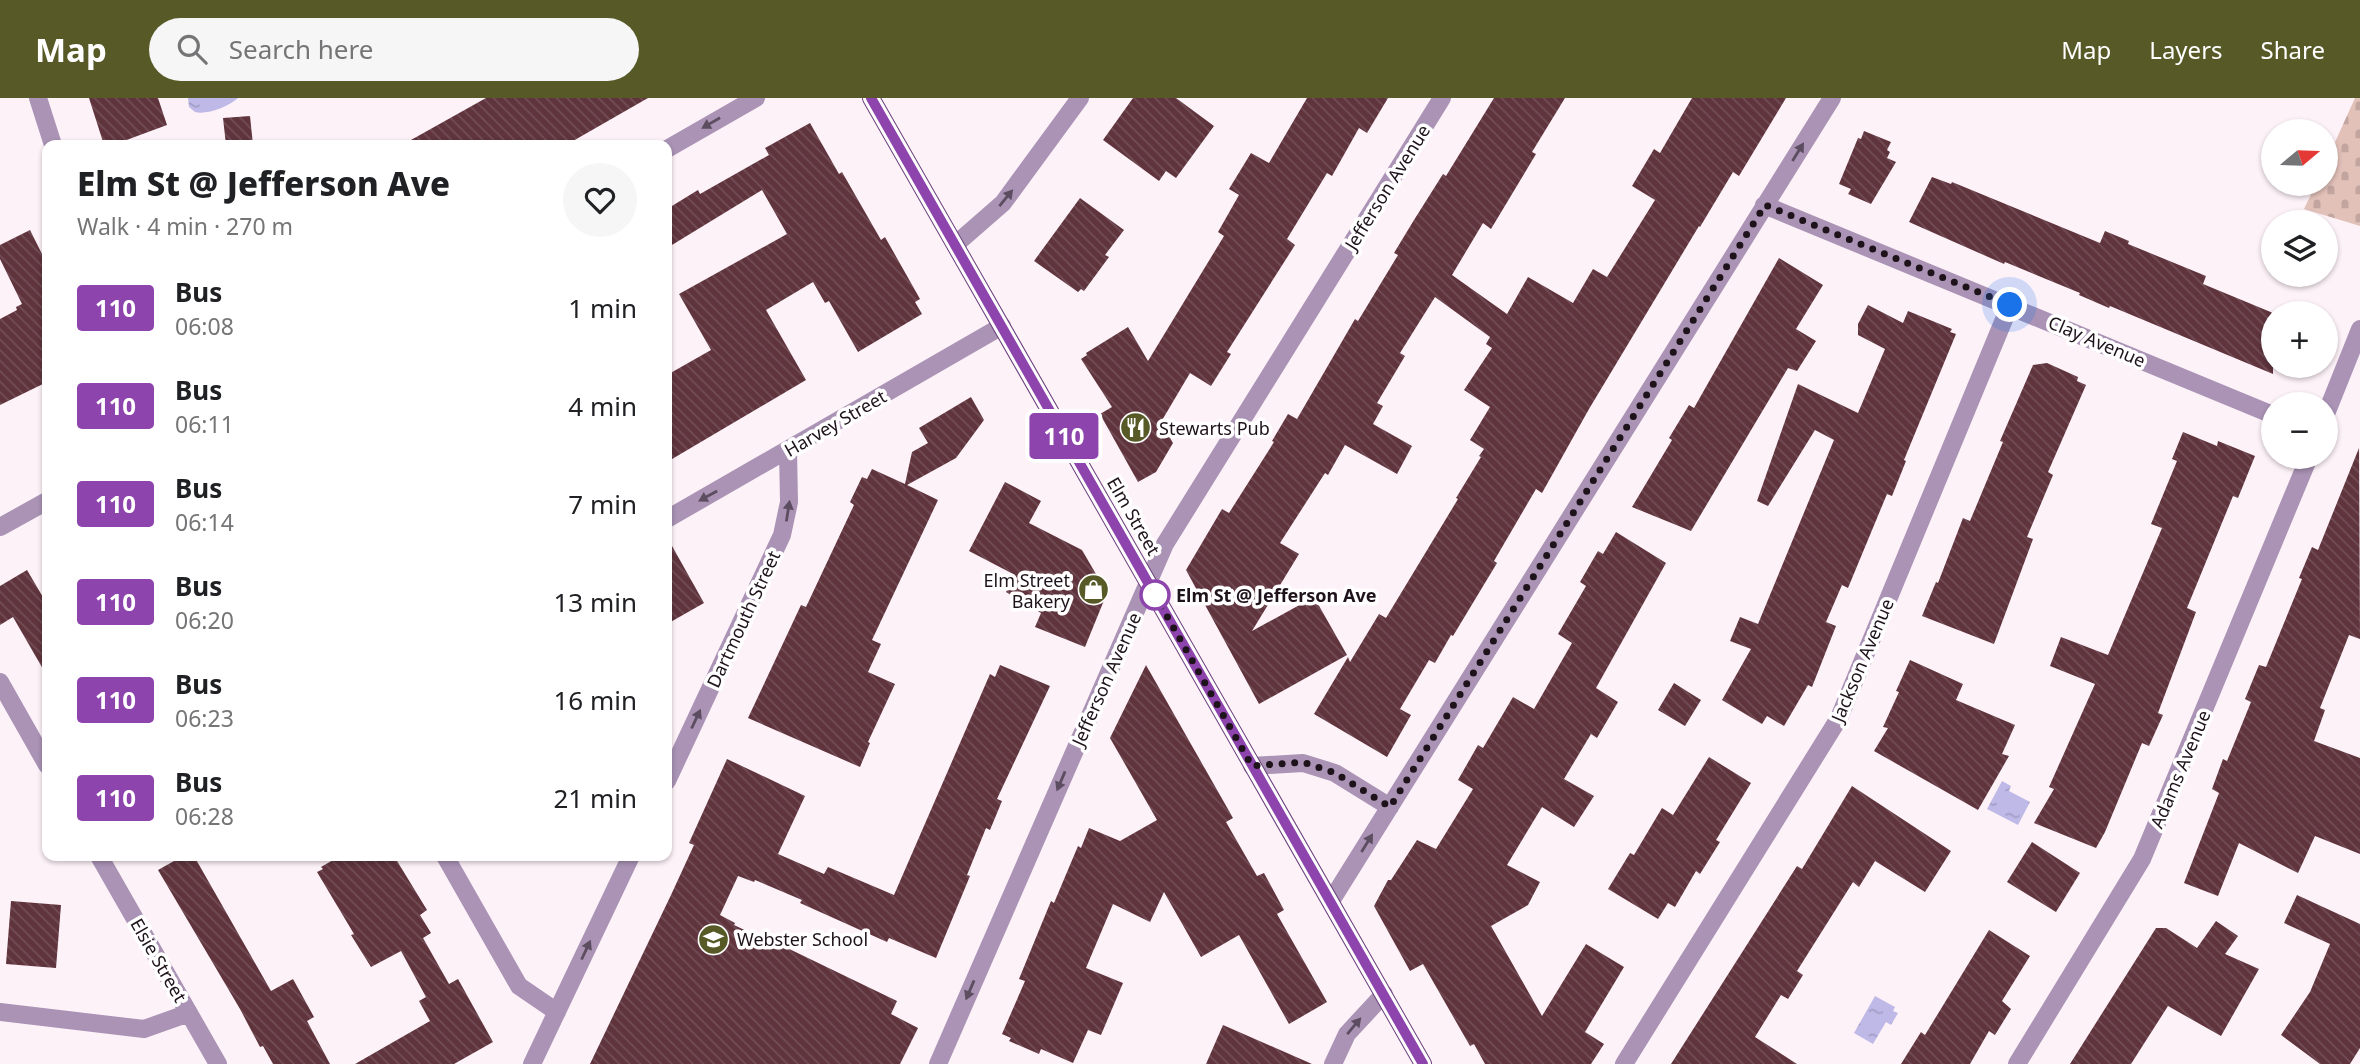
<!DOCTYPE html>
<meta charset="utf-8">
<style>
:root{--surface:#fff;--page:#f6f6f6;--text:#202124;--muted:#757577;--accent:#575a27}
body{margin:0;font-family:"Noto Sans",sans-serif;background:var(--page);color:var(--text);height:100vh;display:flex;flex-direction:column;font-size:26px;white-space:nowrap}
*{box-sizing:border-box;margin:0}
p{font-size:23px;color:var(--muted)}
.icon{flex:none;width:38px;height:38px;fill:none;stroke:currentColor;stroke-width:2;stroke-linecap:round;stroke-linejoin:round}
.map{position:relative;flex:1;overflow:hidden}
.side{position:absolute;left:42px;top:42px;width:630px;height:721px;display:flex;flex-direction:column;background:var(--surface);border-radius:14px;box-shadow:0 2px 5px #0004}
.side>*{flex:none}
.badge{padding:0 14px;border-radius:5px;font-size:24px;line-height:46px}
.needle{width:46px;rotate:71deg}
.controls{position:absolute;left:2261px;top:21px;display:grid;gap:14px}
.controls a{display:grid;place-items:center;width:77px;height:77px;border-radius:50%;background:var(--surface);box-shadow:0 2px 5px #0004;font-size:35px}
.you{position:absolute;width:35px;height:35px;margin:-18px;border:5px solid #fff;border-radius:50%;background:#1a73e8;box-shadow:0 0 0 10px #1a73e833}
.map>.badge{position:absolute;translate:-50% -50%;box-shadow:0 0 0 4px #fff}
.round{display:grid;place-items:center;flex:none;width:74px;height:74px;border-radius:37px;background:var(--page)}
.head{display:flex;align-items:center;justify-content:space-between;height:119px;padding:0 35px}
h1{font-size:33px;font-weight:800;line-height:52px}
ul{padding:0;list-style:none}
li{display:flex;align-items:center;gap:21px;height:98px;padding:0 35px}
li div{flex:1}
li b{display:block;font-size:26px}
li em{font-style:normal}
li .badge{min-width:77px;font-weight:700;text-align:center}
header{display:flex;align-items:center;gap:42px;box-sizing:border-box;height:98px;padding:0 35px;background:var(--accent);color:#fff}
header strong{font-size:33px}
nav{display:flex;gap:38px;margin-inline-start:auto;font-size:24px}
.search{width:490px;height:63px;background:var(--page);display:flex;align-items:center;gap:18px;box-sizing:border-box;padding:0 24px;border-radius:38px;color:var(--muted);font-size:26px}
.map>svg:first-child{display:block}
.cemetery{fill:url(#cemetery-stones)}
.water{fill:url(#water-ripples)}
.building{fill:url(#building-back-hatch)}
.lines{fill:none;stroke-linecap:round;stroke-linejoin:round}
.minor{stroke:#aa93b5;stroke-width:18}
.major{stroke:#6b417c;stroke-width:18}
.oneway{fill:#5d4d60}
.line-casing{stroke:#fff;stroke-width:16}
.line{stroke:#8e44ad;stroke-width:10}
.walk{stroke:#1e131a;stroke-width:7;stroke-dasharray:0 12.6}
.stop-dot{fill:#fff;stroke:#8e44ad;stroke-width:3.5}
.labels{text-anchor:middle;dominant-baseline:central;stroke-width:7;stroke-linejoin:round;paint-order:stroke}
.street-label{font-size:18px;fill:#1e131a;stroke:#fff}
.poi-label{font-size:18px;fill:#1e131a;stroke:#fff;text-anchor:start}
.stop-label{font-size:18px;font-weight:bold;fill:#1e131a;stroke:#fff;text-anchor:start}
</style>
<header>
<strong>Map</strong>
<div class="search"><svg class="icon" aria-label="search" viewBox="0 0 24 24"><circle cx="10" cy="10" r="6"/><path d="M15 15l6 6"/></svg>Search here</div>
<nav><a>Map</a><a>Layers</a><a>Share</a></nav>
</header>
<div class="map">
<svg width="2360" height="966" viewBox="0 0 2360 966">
<defs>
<pattern id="cemetery-stones" width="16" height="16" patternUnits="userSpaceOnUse" patternTransform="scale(1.75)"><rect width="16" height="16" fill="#e2c1b9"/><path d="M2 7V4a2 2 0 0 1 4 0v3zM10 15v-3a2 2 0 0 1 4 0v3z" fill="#c1a59e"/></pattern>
<pattern id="water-ripples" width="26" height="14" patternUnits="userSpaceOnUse" patternTransform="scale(1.75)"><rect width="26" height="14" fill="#beb9e6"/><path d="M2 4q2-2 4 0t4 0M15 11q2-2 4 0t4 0" fill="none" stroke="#a39ec5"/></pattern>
<pattern id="building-back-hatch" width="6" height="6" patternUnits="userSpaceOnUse" patternTransform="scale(1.75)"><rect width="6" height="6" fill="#5f343d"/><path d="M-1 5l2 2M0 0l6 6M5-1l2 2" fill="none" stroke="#724e56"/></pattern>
</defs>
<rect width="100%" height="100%" fill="#fef2f9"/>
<path class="cemetery" d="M 2355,0 L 2360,0 L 2360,128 L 2304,111 L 2316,86 L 2326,86 L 2326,64 Z"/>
<path class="water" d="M 238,0 C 228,9 207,17 195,14 L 189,9 L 188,0 Z
M 2002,683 L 2011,688 L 2009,693 L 2030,704 L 2018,727 L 1987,711 Z
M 1875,898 L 1895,909 L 1893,913 L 1898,915 L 1891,927 L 1886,924 L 1873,946 L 1854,935 Z"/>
<path class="building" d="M 89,0 L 158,0 L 167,27 L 113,47 L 104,47 Z
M 486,0 L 648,0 L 566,47 L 402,47 Z
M 1133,0 L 1176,0 L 1214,28 L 1176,80 L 1166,73 L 1159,83 L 1103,42 Z
M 1307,0 L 1388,0 L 1367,35 L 1359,30 L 1332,78 L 1327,75 L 1287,141 L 1295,147 L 1227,254 L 1231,256 L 1211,288 L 1190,275 L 1161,324 L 1173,345 L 1156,374 L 1138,384 L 1100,316 L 1112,309 L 1081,261 L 1087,257 L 1086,255 L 1128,229 L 1148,263 L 1224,138 L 1218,134 L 1239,97 L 1229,91 L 1251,55 L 1269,65 Z
M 1494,0 L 1565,0 L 1532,54 L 1536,56 L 1491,131 L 1483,125 L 1452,177 L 1507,216 L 1528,179 L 1573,205 L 1593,171 L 1607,179 L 1655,102 L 1632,88 L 1654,51 L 1660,55 L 1692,0 L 1786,0 L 1739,78 L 1733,74 L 1700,129 L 1699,128 L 1589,311 L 1542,395 L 1536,391 L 1494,463 L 1497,465 L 1453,538 L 1451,537 L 1435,565 L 1429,562 L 1400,611 L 1411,617 L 1387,659 L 1314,616 L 1348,559 L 1350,564 L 1379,516 L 1386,520 L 1458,401 L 1456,400 L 1481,359 L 1479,358 L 1484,351 L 1470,342 L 1490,309 L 1464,292 L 1492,250 L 1486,246 L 1490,239 L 1435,199 L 1400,255 L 1405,258 L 1377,305 L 1383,308 L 1373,326 L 1412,348 L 1397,376 L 1345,347 L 1328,377 L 1325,375 L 1280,445 L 1299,456 L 1252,533 L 1314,499 L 1347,557 L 1259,606 L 1186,472 L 1222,411 L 1229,415 L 1274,344 L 1272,343 L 1288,316 L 1297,321 L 1355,221 L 1358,223 L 1398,157 L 1394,155 L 1414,122 L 1443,76 L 1446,78 Z
M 250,18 L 253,47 L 226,47 L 223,20 Z
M 810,25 L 839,76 L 842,74 L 881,142 L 885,139 L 898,162 L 920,201 L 915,204 L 922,216 L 858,254 L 829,203 L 825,205 L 813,184 L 766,212 L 806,282 L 667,364 L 667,277 L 711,252 L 679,196 L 787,136 L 762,92 L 667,150 L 667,111 L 698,92 L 700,96 L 769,57 L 765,50 Z
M 1864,33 L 1891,44 L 1887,52 L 1890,54 L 1887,60 L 1896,64 L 1871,106 L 1848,96 L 1851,91 L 1839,86 L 1858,40 L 1861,41 Z
M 1932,79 L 1951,86 L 1952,84 L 2100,145 L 2105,133 L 2129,143 L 2128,146 L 2206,178 L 2203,186 L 2273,215 L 2273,276 L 2110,208 L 2109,210 L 2079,197 L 2080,195 L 2005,164 L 2004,166 L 1909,124 Z
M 1080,100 L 1124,132 L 1105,157 L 1109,159 L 1084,193 L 1081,191 L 1078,194 L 1034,163 Z
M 30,132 L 47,166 L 47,284 L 0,307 L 0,221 L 17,212 L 16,209 L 22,206 L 0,161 L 0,147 Z
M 1779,160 L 1823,187 L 1796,231 L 1816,243 L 1797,273 L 1788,270 L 1691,433 L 1632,409 L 1672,342 L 1669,340 L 1689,307 L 1694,310 Z
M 1868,207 L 1903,225 L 1908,213 L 1952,231 L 1950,234 L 1956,236 L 1904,362 L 1906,363 L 1892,398 L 1887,396 L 1848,490 L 1842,487 L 1826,524 L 1836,528 L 1812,589 L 1808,587 L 1784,628 L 1767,618 L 1762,626 L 1722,602 L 1751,551 L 1730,543 L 1740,519 L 1758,526 L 1834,342 L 1815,332 L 1768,408 L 1757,403 L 1798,286 L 1858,315 L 1885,251 L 1858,237 L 1858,226 Z
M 2047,265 L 2078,279 L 2077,283 L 2086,287 L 2048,374 L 2053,377 L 2027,439 L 2033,441 L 1994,546 L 1922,518 L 1936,484 L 1938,485 L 1963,420 L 1970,423 L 2003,344 L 2000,343 L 2033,267 Z
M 971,299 L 984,322 L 956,360 L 907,387 L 938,402 L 872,542 L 881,546 L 868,574 L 895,586 L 868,644 L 870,645 L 860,669 L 748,620 L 801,507 L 806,509 L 854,407 L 850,404 L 862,379 L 867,381 L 872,371 L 905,386 L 912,354 L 928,345 L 919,330 Z
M 2183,334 L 2217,348 L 2218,343 L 2255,358 L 2238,400 L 2233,398 L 2187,510 L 2196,514 L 2158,615 L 2163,617 L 2149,648 L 2142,645 L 2105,734 L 2096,750 L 2034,725 L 2054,691 L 2049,689 L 2095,586 L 2050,568 L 2061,539 L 2108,557 L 2162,430 L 2151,426 L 2177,363 L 2172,361 Z
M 2359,350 L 2360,541 L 2349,537 L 2320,610 L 2325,612 L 2314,643 L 2360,660 L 2360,756 L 2315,738 L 2298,775 L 2239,745 L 2218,798 L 2184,785 L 2219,695 L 2212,691 L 2223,661 L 2227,663 L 2251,604 L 2245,601 L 2259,567 L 2266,569 L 2302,481 L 2299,480 L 2312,449 L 2318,452 Z
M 1005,384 L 1041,403 L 1029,425 L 1082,452 L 1107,495 L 1085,549 L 1035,529 L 1041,515 L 1006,494 L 1015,477 L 969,453 Z
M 1616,434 L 1666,465 L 1596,590 L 1618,604 L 1597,640 L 1591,636 L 1564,681 L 1594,698 L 1574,729 L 1542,709 L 1507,767 L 1540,784 L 1528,807 L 1491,828 L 1542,918 L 1586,846 L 1624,869 L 1585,934 L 1604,946 L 1591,966 L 1485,966 L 1474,946 L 1470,948 L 1423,866 L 1410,873 L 1374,808 L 1388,782 L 1391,782 L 1417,742 L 1436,751 L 1473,691 L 1458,682 L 1478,647 L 1483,650 L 1513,599 L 1534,611 L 1572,545 L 1558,536 L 1586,488 L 1580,484 L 1598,453 L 1603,456 Z
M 667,439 L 704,505 L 667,526 Z
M 27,472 L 47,506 L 47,578 L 13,519 L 0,527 L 0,488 Z
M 1910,562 L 1963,586 L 1956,602 L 2015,627 L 2002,656 L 2009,658 L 1978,712 L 1874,653 L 1888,630 L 1883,629 L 1899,594 L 1896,593 Z
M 1000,567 L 1050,588 L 997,701 L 1002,703 L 990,732 L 986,730 L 967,777 L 970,778 L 936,860 L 889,840 L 887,844 L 800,805 L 802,802 L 755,782 L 754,784 L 738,778 L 720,817 L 735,825 L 734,827 L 780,849 L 781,847 L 897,903 L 891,916 L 918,930 L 900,966 L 590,966 L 671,797 L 694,747 L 689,745 L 727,661 L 805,698 L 778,756 L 824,776 L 828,769 L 894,797 L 990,576 L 995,579 Z
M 1146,567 L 1233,720 L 1226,724 L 1257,778 L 1264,775 L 1284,812 L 1277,816 L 1327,904 L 1289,926 L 1239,837 L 1201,859 L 1164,794 L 1150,824 L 1113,806 L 1086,870 L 1123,885 L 1101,937 L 1088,932 L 1073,965 L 1041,951 L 1039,956 L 1009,943 L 1011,940 L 1002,936 L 1025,883 L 1019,881 L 1051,803 L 1054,805 L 1078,748 L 1081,750 L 1089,730 L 1120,743 L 1157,722 L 1110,640 Z
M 1674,585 L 1701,602 L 1685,628 L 1658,612 Z
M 1709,659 L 1751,685 L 1716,742 L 1720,744 L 1700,776 L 1696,773 L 1675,809 L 1668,805 L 1658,821 L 1608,791 L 1630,755 L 1634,757 L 1662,710 L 1673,717 Z
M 1852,688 L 1951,753 L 1925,794 L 1875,763 L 1859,789 L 1853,784 L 1797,873 L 1803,877 L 1788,901 L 1781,897 L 1755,939 L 1797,966 L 1671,966 L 1797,768 L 1802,771 Z
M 2032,744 L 2080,775 L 2056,814 L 2007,784 Z
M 183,758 L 194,758 L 271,893 L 293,881 L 314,919 L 307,923 L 330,966 L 273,966 L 263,948 L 260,949 L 240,911 L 158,772 Z
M 340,758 L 394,758 L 427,812 L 420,817 L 431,835 L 423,840 L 449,886 L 458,881 L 493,944 L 454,966 L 355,966 L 430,923 L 419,903 L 426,899 L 401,853 L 371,869 L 351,837 L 354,836 L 317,774 L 323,771 L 321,769 Z
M 2297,797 L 2360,826 L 2360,950 L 2350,966 L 2320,966 L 2281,937 L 2310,894 L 2330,846 L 2284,825 Z
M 11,803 L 61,807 L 56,870 L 6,866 Z
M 2216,823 L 2238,838 L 2225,856 L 2259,871 L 2221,938 L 2168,908 L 2131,966 L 2070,966 L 2156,830 L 2166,830 L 2197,850 Z
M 1989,832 L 2030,858 L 2002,903 L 2011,911 L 1995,937 L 1989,933 L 1970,966 L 1901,966 L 1921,934 L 1925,937 Z
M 1223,927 L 1312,966 L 1206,966 Z"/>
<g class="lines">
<path class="minor" d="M 38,0 L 53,47
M 667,51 L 756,0
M 1764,107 L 2273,317
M 956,146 L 1003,105 L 1080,0
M 2326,316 L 2360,231
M 667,421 L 1002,228
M 0,429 L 47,403
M 0,584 L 47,667
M 1252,668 L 1303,665 L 1335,675 L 1390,709
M 667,683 L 782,437 L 789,404 L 788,352
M 99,758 L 218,966
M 445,758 L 519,888 L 557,914
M 1331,803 L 1832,0
M 0,914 L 144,931 L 189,915
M 532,966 L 631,758
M 938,966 L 1165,446 L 1442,0
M 1333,966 L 1347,936 L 1384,896
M 1624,966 L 1839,620 L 2010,207
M 2017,966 L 2142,761 L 2309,359"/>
<path class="major" d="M 871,0 L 1423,966"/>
</g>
<defs><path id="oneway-solid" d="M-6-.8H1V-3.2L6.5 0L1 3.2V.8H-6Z" transform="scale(1.75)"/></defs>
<g class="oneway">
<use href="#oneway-solid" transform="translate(711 25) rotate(150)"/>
<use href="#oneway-solid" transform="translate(1798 54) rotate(-58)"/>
<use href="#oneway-solid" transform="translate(1006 100) rotate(-51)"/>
<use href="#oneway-solid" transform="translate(708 398) rotate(151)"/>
<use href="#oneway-solid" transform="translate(788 413) rotate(-81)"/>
<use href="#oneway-solid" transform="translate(696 621) rotate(-65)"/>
<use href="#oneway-solid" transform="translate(1061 683) rotate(113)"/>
<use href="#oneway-solid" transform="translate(1367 745) rotate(-58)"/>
<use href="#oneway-solid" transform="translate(586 852) rotate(-65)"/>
<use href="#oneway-solid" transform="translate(970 892) rotate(113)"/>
<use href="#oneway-solid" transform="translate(1354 928) rotate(-50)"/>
</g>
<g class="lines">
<defs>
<path id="line" d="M 871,0 L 1423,966"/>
</defs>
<use href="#line" class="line-casing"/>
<use href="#line" class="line"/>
<path class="walk" d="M 1155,497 L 1252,668 L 1303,664 L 1335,675 L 1390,709 L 1765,107 L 2010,207"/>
</g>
<defs>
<symbol id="restaurant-disc" viewBox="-11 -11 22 22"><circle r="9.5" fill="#575a27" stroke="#fff"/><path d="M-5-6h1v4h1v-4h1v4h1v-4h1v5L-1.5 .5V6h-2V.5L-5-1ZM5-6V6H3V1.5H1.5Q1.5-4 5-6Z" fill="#fff"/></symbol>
<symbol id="shop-disc" viewBox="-11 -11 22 22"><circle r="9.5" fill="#575a27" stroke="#fff"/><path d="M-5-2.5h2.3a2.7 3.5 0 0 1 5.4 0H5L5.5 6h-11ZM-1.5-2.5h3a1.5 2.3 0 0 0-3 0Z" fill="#fff"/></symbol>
<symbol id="school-disc" viewBox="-11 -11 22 22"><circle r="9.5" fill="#575a27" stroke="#fff"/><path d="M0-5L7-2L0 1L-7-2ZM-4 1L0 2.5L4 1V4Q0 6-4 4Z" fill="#fff"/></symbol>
</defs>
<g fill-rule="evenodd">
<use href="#restaurant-disc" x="1118" y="312" width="35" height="35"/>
<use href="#shop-disc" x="1076" y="474" width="35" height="35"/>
<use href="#school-disc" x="696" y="824" width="35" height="35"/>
</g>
<circle class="stop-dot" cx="1155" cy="497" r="14"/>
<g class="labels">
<g class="street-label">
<text transform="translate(1387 89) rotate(-58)">Jefferson Avenue</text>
<text transform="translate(2097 243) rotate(23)">Clay Avenue</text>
<text transform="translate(835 325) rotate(-30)">Harvey Street</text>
<text transform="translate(1134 418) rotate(60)">Elm Street</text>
<text transform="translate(743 521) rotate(-65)">Dartmouth Street</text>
<text transform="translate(1862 562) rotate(-67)">Jackson Avenue</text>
<text transform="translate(1106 581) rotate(-66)">Jefferson Avenue</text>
<text transform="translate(2180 671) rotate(-67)">Adams Avenue</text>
<text transform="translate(159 862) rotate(60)">Elsie Street</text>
</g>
<g class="poi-label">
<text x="1159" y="330">Stewarts Pub</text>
<text x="1070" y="482" text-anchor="end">Elm Street<tspan x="1070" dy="21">Bakery</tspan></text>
<text x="737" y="841">Webster School</text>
</g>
<g class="stop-label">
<text x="1176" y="497">Elm St @ Jefferson Ave</text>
</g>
</g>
</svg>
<div class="controls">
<a><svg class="needle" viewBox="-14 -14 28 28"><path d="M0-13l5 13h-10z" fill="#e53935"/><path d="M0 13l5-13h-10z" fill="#757577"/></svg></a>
<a><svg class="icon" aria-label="layers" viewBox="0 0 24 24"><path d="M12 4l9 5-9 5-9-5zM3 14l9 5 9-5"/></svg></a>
<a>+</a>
<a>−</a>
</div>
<div class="you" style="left:2010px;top:207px"></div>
<b class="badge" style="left:1064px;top:338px;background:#8e44ad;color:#fff">110</b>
<section class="side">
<div class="head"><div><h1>Elm St @ Jefferson Ave</h1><p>Walk · 4 min · 270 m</p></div><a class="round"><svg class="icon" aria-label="heart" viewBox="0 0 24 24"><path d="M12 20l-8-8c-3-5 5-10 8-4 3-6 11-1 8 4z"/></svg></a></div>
<ul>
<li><span class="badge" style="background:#8e44ad;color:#fff">110</span><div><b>Bus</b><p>06:08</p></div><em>1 min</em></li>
<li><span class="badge" style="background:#8e44ad;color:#fff">110</span><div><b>Bus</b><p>06:11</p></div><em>4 min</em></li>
<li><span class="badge" style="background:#8e44ad;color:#fff">110</span><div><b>Bus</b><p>06:14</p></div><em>7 min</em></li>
<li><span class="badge" style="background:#8e44ad;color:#fff">110</span><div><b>Bus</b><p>06:20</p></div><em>13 min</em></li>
<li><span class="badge" style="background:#8e44ad;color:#fff">110</span><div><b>Bus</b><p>06:23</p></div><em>16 min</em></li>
<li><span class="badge" style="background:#8e44ad;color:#fff">110</span><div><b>Bus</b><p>06:28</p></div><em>21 min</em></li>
</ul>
</section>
</div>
